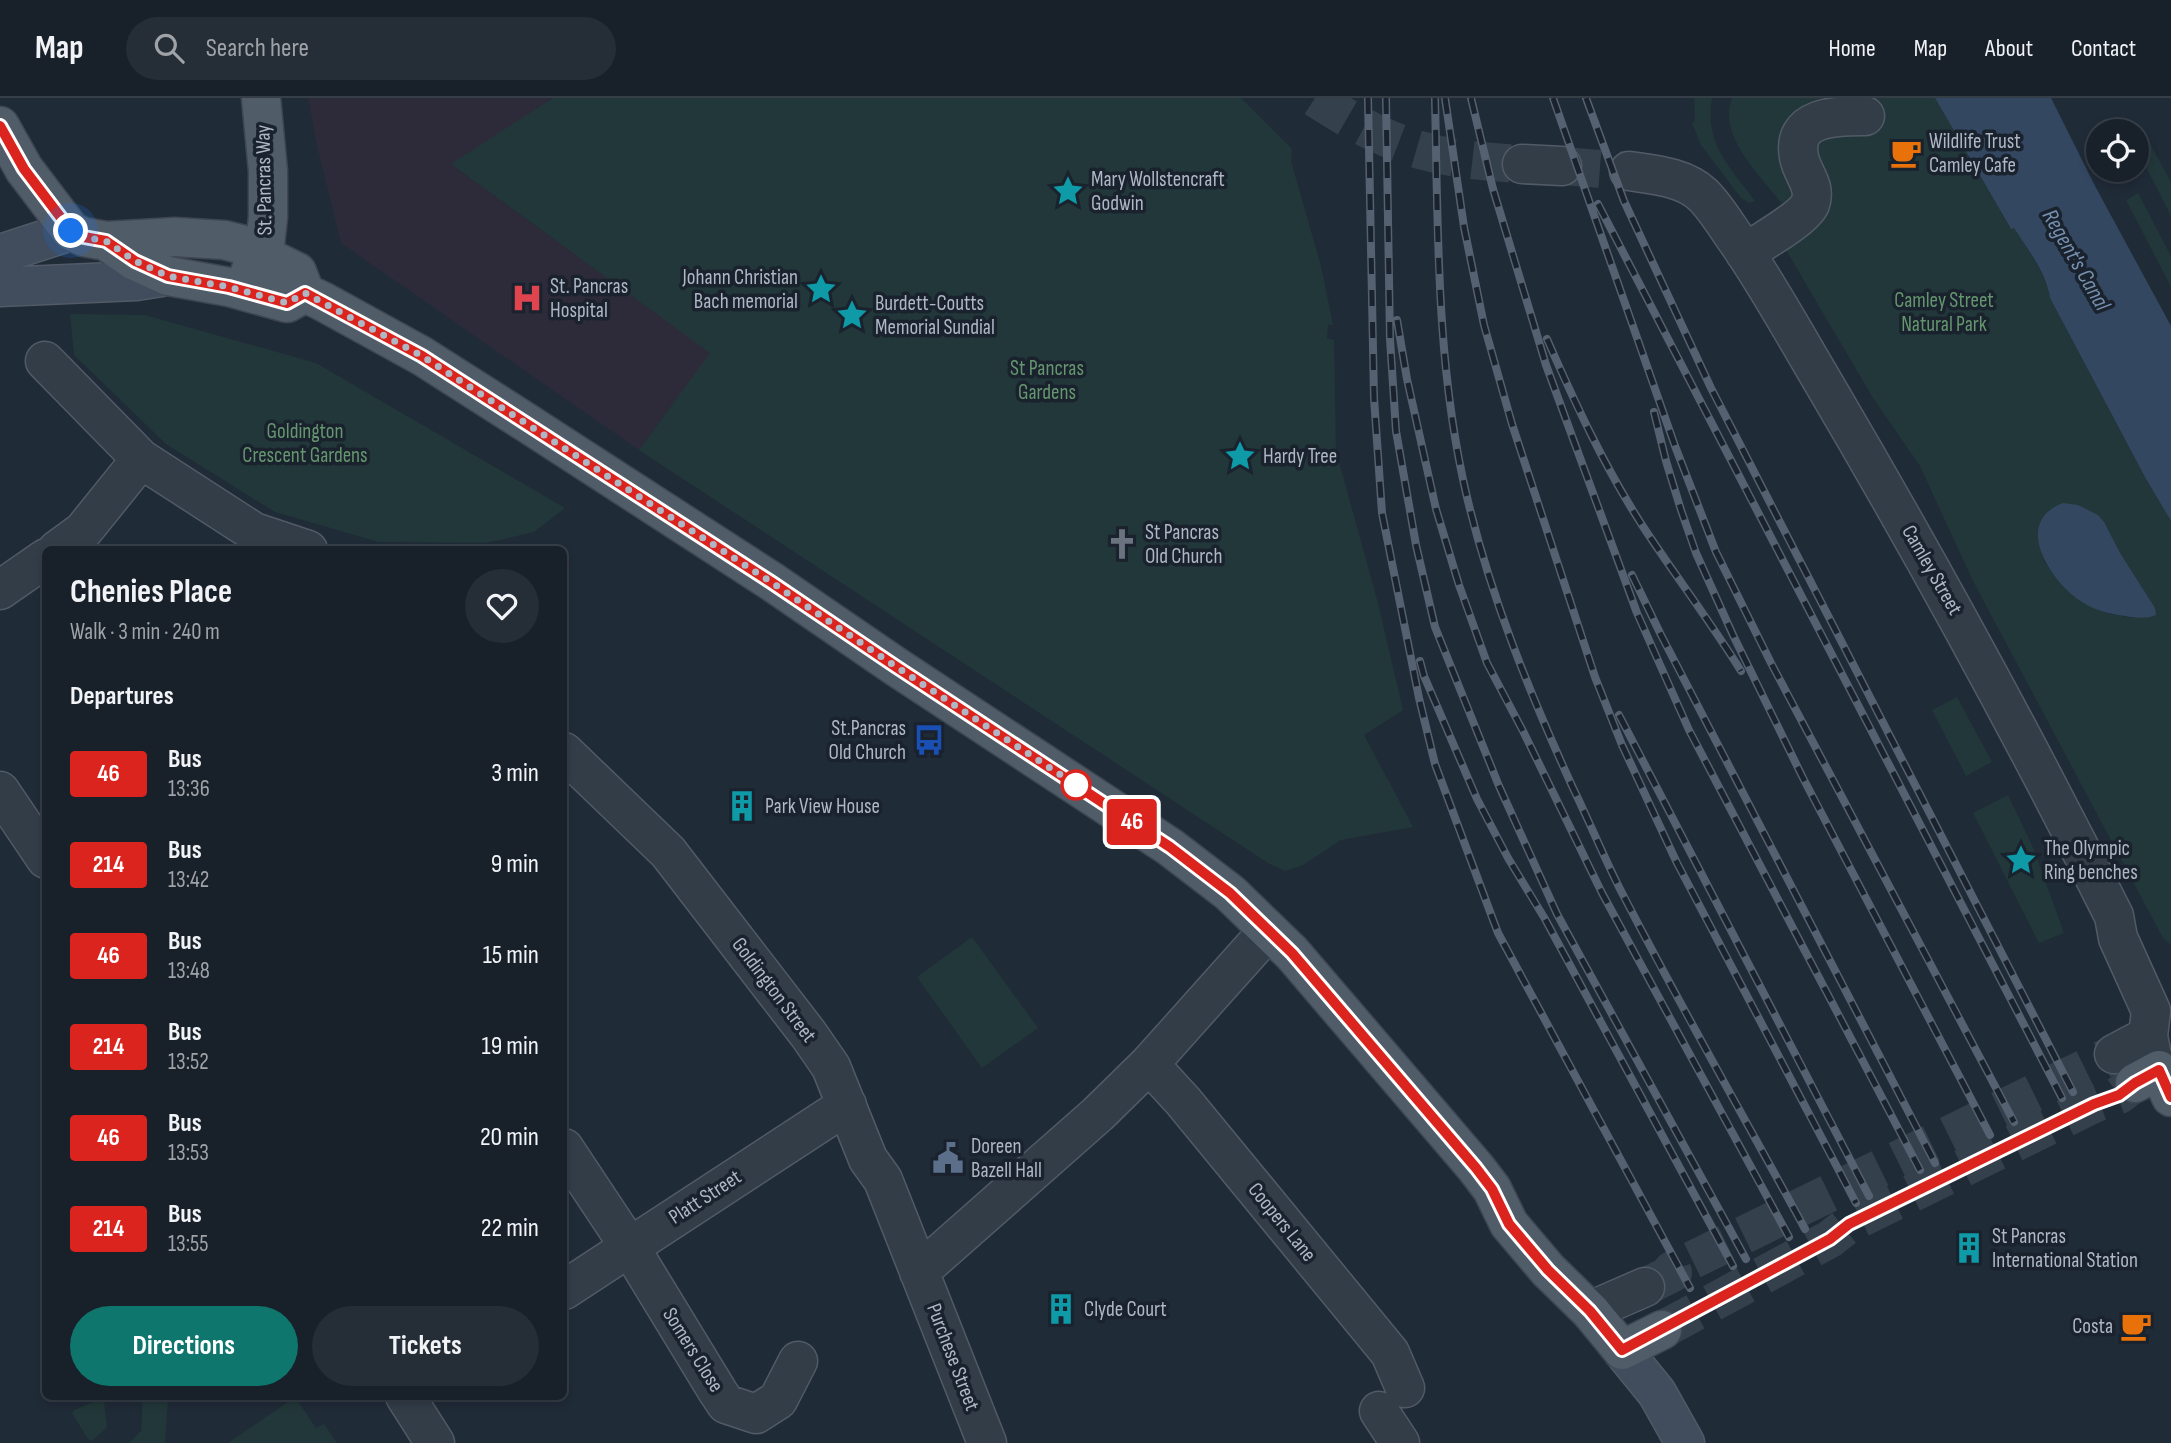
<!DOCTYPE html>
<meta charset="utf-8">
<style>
:root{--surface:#18202a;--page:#252d36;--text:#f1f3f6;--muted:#9fa3a8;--line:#363e47;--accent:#0f766e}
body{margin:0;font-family:"Sofia Sans Condensed",sans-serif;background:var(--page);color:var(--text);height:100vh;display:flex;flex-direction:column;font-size:26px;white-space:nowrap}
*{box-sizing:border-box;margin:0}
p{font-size:23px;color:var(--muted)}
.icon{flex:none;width:38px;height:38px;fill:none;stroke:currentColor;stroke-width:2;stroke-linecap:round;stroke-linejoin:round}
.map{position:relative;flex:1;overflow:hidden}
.panel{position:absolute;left:42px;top:448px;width:525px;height:854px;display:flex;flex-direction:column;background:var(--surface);border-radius:10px;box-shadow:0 4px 10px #0003,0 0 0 2px var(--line)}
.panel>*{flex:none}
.badge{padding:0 14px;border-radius:5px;font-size:24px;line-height:46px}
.controls{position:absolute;left:2086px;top:21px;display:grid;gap:14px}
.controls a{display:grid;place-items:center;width:63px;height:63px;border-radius:50%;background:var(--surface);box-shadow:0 4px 10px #0003,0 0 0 2px var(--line);font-size:35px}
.you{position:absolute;width:35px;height:35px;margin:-18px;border:5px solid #fff;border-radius:50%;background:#1a73e8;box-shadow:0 0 0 10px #1a73e833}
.map>.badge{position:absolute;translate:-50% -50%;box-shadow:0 0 0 4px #fff}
h2{padding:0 28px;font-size:26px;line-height:63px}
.round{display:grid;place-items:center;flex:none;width:74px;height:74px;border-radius:37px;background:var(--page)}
.overview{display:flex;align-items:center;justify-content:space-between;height:119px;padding:0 28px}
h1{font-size:33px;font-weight:700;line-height:52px}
.cta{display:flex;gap:14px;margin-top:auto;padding:14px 28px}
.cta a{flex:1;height:80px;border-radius:42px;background:var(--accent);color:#fff;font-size:28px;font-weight:700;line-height:80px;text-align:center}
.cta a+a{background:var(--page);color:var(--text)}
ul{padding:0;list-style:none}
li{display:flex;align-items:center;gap:21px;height:91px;padding:0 28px}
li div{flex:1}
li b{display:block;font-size:26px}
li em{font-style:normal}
li .badge{min-width:77px;font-weight:700;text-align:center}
header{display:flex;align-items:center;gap:42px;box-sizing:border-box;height:98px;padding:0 35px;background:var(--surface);border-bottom:2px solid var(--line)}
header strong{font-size:33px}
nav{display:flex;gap:38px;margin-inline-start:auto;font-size:24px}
.search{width:490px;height:63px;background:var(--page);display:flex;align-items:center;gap:18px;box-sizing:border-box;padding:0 24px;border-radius:38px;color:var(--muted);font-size:26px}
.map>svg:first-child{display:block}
.medical{fill:#2d2b39}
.green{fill:#223739;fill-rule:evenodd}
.water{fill:#334760}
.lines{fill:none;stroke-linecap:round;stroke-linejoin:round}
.street-tunnel{stroke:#35404d;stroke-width:38;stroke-dasharray:38 19;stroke-linecap:butt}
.primary-tunnel{stroke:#35404d;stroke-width:38;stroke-dasharray:38 19;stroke-linecap:butt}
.street-casing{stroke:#515a66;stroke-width:41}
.secondary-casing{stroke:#515a66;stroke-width:41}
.primary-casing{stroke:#3d4652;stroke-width:41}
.street{stroke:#333d48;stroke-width:38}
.secondary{stroke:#414c5c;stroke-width:38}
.primary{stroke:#515c69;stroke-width:38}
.rail-casing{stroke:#556170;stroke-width:8}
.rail{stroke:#19222d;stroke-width:5;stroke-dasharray:16;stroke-linecap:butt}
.line-casing{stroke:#fff;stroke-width:16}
.line{stroke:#dc241f;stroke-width:10}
.walk{stroke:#aeb7c5;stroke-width:7;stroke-dasharray:0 12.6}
.stop-dot{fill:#fff;stroke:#dc241f;stroke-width:3.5}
.labels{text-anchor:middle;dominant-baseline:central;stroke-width:7;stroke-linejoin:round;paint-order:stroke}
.poi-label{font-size:21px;fill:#aeb7c5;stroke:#19222d;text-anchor:start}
.street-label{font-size:21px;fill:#aeb7c5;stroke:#19222d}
.park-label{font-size:21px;fill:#65966f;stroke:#19222d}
.water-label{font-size:23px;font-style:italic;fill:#758fae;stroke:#19222d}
</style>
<header>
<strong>Map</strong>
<div class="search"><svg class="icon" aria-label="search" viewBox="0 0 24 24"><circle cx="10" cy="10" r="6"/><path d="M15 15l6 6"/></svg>Search here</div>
<nav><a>Home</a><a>Map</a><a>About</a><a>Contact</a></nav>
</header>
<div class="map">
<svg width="2171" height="1345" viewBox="0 0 2171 1345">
<rect width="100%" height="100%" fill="#202b38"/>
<path class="medical" d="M 308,0 L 553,0 L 452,67 L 711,255 L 639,352 L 341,145 L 317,48 Z"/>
<path class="green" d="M 553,0 L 1241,0 L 1292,51 L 1291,63 L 1321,168 L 1333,227 L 1328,227 L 1327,240 L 1334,242 L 1336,353 L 1378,505 L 1403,612 L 1364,637 L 1413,729 L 1341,742 L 1303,767 L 1285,773 L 1268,765 L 639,352 L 710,255 L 451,66 Z
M 1694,0 L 1712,0 C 1704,46 1730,69 1755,103 L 1749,105 L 1741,100 L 1701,47 L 1692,25 L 1695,23 Z
M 1732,0 L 1935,0 L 2010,130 L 2014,130 C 2028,151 2045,174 2050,200 L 2146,381 L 2171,423 L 2171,847 L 2163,840 L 1973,483 L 1920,368 L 1873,300 L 1766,118 L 1782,106 C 1761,78 1717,38 1732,0 ZM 2043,461 L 2134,520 C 2123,518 2111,517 2101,513 C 2081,505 2053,479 2043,461 Z
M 2143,33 L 2171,84 L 2171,118 L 2145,67 L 2142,68 L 2137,58 L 2137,36 Z
M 2138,95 L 2171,158 L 2171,189 L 2126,102 Z
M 70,216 L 145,217 L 316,265 L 565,410 L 534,434 L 486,445 L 379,444 L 275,414 L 166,346 L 74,257 Z
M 1957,599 L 1992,664 L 1966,678 L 1932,612 Z
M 2008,697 L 2032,747 L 2064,835 L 2039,845 L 1973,715 Z
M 972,839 L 1038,930 L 982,970 L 917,879 Z
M 143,1299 L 168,1299 L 165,1345 L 129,1345 L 141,1333 Z
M 295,1299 L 316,1330 L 324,1326 L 337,1345 L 228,1345 Z
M 99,1302 L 104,1304 L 107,1329 L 92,1343 L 88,1341 L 72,1315 L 74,1312 Z"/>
<path class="water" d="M 1935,0 L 2051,0 L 2095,88 L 2171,228 L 2171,423 L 2146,381 L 2050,200 C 2046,174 2028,152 2014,130 L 2011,131 Z
M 2063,405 L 2078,407 L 2098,417 L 2104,424 L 2120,455 L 2155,510 L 2156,517 C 2147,521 2135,520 2125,518 C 2109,516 2093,512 2079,502 C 2050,482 2012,424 2063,405 Z"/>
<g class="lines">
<path class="street-tunnel" d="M 1315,0 C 1349,22 1385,43 1424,53 C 1455,62 1489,64 1522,66
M 1562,68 L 1629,73
M 1645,1189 L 1673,1175 L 1672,1172 L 2114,956"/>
<path class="primary-tunnel" d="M 1662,1232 L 1830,1141 L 1849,1126 L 2094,1006 L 2119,997 L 2135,985"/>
<defs>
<path id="street" d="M 1522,66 L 1562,68
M 1629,73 C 1655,77 1684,79 1703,97 C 1717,111 1727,129 1738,144 C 1769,189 1795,237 1823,284 C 1926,459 2023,636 2114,818 L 2118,840 L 2151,913 L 2148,938 L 2152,958 L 2159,972
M 1745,155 C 1761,144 1803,121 1810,106 C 1817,88 1802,76 1799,59 C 1791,17 1838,18 1865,18
M 45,263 L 141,361 L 254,434 L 308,452
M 57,452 L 83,433 L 141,361
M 0,492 L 46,460
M 564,654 L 668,754 L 809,937 L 831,969 L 868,1061 L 883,1082 L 987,1345
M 0,693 L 46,761
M 2114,956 L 2148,938
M 1149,966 L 1183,1003 L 1390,1255 L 1405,1290
M 564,1050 L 629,1148 L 718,1294 L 726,1306 L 756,1316 L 778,1302 L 798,1263
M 919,1174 L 1098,1016 L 1149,966 L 1268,833
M 564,1192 L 847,1007
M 1590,1213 L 1645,1189
M 405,1298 L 435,1345
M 1379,1313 L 1400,1345"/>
<path id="secondary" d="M 0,156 L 71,133
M 0,189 L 136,183 L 168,178
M 1622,1252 L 1657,1295 L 1685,1345"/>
<path id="primary" d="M 0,28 L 24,71 L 71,133 L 84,139 L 106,143 L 175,139 L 224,142 L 240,146 L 297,174 L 305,195
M 106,143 L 135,163 L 168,178 L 229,189 L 287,205 L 305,195
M 250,174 L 264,156 L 268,119 L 268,73 L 261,0
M 305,195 L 322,203 L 422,258 L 527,325 L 771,483 L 895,568 L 1170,749 L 1230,795 L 1292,855 L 1476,1070 L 1492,1091 L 1509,1126 L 1548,1172 L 1590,1213 L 1622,1252 L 1662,1232
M 2135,985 L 2159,972 L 2171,999"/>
</defs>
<use href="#street" class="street-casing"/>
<use href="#secondary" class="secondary-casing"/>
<use href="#primary" class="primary-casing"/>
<use href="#street" class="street"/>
<use href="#secondary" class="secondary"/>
<use href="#primary" class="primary"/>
<defs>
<path id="rail" d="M 1368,0 L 1374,300 L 1382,415 L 1419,600 L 1435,666 L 1498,835 L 1690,1190
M 1386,0 L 1390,241 L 1396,333 L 1416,447 L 1435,529 L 1499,688 L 1557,816 L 1746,1161
M 1435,0 C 1438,133 1436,269 1467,399 C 1491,500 1530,596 1573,690 C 1589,723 1603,757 1619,789 C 1678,904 1743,1017 1805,1131
M 1445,0 L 1464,129 L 1484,227 L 1512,326 L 1595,579 L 1622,647 L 1677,765 L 1856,1105
M 1471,0 L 1493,91 L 1546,267 L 1637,515 L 1689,632 L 1920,1072
M 1553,0 L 1675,348 L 1716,454 L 1771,565 L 2014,1024
M 1586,0 L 1624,103 L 1711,290 L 2073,994
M 1598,106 L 2062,1000
M 1397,222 L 1407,281 L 1436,411 L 1459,487 L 1487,565 L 1524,635 L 1602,795 L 1789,1139
M 1547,241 C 1575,305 1604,368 1642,427 C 1674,476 1710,523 1741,573
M 1654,314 L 1666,363 L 1681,412 L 1696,455 L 1733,537 L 1803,680 L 1990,1037
M 1632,477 L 1661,537 L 1935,1065
M 1420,563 L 1424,578 L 1477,701 L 1508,760 L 1545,821 L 1733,1168
M 1619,617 L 1869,1098"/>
</defs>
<use href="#rail" class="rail-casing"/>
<use href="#rail" class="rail"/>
</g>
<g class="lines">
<defs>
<path id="line" d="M 0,28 L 24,71 L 71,133 L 84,139 L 106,143 L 135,163 L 168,178 L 229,189 L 287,205 L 305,195 L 422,258 L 771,484 L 895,568 L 1170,749 L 1230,795 L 1292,855 L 1476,1070 L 1492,1091 L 1509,1126 L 1548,1172 L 1590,1213 L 1622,1252 L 1830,1141 L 1849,1126 L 2094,1006 L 2119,997 L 2135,985 L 2159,972 L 2171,999"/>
</defs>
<use href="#line" class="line-casing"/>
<use href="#line" class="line"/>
<path class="walk" d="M 71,133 L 84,139 L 106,143 L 135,163 L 168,178 L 229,189 L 287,205 L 305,195 L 422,258 L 771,484 L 895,568 L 1076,687"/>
</g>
<defs>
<symbol id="cafe-bare" viewBox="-9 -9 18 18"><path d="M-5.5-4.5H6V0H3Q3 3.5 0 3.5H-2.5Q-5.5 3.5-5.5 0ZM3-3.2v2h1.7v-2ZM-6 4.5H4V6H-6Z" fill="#e8710a" stroke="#19222d" stroke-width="2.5" paint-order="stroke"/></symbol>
<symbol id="sight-bare" viewBox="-9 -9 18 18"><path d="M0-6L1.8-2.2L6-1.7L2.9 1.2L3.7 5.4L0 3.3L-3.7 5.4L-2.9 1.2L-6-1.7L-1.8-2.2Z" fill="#0f9aa8" stroke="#19222d" stroke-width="2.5" paint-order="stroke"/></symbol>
<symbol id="hospital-bare" viewBox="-9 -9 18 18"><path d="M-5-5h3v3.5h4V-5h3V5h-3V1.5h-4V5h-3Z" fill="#e0444e" stroke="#19222d" stroke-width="2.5" paint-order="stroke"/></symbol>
<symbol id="church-bare" viewBox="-9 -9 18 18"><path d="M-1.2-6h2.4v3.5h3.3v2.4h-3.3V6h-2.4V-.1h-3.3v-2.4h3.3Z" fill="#6b7280" stroke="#19222d" stroke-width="2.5" paint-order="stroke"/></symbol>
<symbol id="bus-bare" viewBox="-9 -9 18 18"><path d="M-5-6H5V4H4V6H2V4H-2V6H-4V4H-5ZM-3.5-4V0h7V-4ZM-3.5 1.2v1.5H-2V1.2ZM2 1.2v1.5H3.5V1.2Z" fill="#1a4fb4" stroke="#19222d" stroke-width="2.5" paint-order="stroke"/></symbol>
<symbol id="building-bare" viewBox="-9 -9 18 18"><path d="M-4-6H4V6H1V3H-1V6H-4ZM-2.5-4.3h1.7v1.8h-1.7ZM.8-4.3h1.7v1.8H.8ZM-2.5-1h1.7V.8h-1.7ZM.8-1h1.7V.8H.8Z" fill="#0f9aa8" stroke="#19222d" stroke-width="2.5" paint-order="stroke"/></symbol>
<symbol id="civic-bare" viewBox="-9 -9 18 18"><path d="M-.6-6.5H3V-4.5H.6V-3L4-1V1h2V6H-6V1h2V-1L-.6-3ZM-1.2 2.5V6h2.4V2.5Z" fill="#5c6f8a" stroke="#19222d" stroke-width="2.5" paint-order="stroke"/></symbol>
</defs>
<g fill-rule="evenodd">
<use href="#cafe-bare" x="1884" y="33" width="44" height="44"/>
<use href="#sight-bare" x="1046" y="71" width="44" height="44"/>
<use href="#sight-bare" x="799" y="169" width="44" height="44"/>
<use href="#hospital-bare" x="505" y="178" width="44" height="44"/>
<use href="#sight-bare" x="830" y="195" width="44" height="44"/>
<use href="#sight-bare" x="1218" y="336" width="44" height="44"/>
<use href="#church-bare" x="1100" y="424" width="44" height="44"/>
<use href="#bus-bare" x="907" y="620" width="44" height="44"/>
<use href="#building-bare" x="720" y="686" width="44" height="44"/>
<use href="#sight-bare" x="1999" y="740" width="44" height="44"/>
<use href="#civic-bare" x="926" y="1038" width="44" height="44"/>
<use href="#building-bare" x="1947" y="1128" width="44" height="44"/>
<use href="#building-bare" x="1039" y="1189" width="44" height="44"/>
<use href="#cafe-bare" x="2114" y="1206" width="44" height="44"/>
</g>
<circle class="stop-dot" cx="1076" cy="687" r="14"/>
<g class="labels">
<g class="poi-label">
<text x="1929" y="43">Wildlife Trust<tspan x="1929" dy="24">Camley Cafe</tspan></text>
<text x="1091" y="81">Mary Wollstencraft<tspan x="1091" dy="24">Godwin</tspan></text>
<text x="798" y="179" text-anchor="end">Johann Christian<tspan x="798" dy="24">Bach memorial</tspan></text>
<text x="550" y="188">St. Pancras<tspan x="550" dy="24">Hospital</tspan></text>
<text x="875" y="205">Burdett-Coutts<tspan x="875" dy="24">Memorial Sundial</tspan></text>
<text x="1263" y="358">Hardy Tree</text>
<text x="1145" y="434">St Pancras<tspan x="1145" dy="24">Old Church</tspan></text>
<text x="906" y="630" text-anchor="end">St.Pancras<tspan x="906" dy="24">Old Church</tspan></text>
<text x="765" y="708">Park View House</text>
<text x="2044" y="750">The Olympic<tspan x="2044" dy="24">Ring benches</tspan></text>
<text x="971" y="1048">Doreen<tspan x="971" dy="24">Bazell Hall</tspan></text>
<text x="1992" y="1138">St Pancras<tspan x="1992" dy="24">International Station</tspan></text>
<text x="1084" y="1211">Clyde Court</text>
<text x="2113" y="1228" text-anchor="end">Costa</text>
</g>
<g class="street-label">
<text transform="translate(264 82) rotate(-91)">St. Pancras Way</text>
<text transform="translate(1932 472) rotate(60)">Camley Street</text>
<text transform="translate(774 892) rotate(53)">Goldington Street</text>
<text transform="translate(705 1099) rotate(-33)">Platt Street</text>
<text transform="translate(1282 1124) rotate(51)">Coopers Lane</text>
<text transform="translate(693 1252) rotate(58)">Somers Close</text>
<text transform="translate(953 1259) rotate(69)">Purchese Street</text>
</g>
<g class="park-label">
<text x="1944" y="202">Camley Street<tspan x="1944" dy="24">Natural Park</tspan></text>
<text x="1047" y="270">St Pancras<tspan x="1047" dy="24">Gardens</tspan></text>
<text x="305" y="333">Goldington<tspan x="305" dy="24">Crescent Gardens</tspan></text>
</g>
<g class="water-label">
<text transform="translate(2076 162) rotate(60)">Regent's Canal</text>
</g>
</g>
</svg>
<div class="controls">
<a><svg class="icon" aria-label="locate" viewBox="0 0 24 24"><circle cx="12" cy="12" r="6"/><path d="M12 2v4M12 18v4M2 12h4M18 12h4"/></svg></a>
</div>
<div class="you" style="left:71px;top:133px"></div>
<b class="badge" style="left:1132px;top:724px;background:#dc241f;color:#fff">46</b>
<section class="panel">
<div class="overview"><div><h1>Chenies Place</h1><p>Walk · 3 min · 240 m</p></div><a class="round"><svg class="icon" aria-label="heart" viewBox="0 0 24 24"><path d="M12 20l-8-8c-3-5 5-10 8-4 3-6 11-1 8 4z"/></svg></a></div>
<h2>Departures</h2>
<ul>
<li><span class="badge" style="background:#dc241f;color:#fff">46</span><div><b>Bus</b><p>13:36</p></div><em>3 min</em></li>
<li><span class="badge" style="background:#dc241f;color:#fff">214</span><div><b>Bus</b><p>13:42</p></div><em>9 min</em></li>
<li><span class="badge" style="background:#dc241f;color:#fff">46</span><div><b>Bus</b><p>13:48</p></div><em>15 min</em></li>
<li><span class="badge" style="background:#dc241f;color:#fff">214</span><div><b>Bus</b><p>13:52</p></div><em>19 min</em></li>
<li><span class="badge" style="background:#dc241f;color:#fff">46</span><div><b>Bus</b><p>13:53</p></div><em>20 min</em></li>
<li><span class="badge" style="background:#dc241f;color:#fff">214</span><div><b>Bus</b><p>13:55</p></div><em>22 min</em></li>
</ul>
<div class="cta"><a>Directions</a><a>Tickets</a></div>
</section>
</div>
